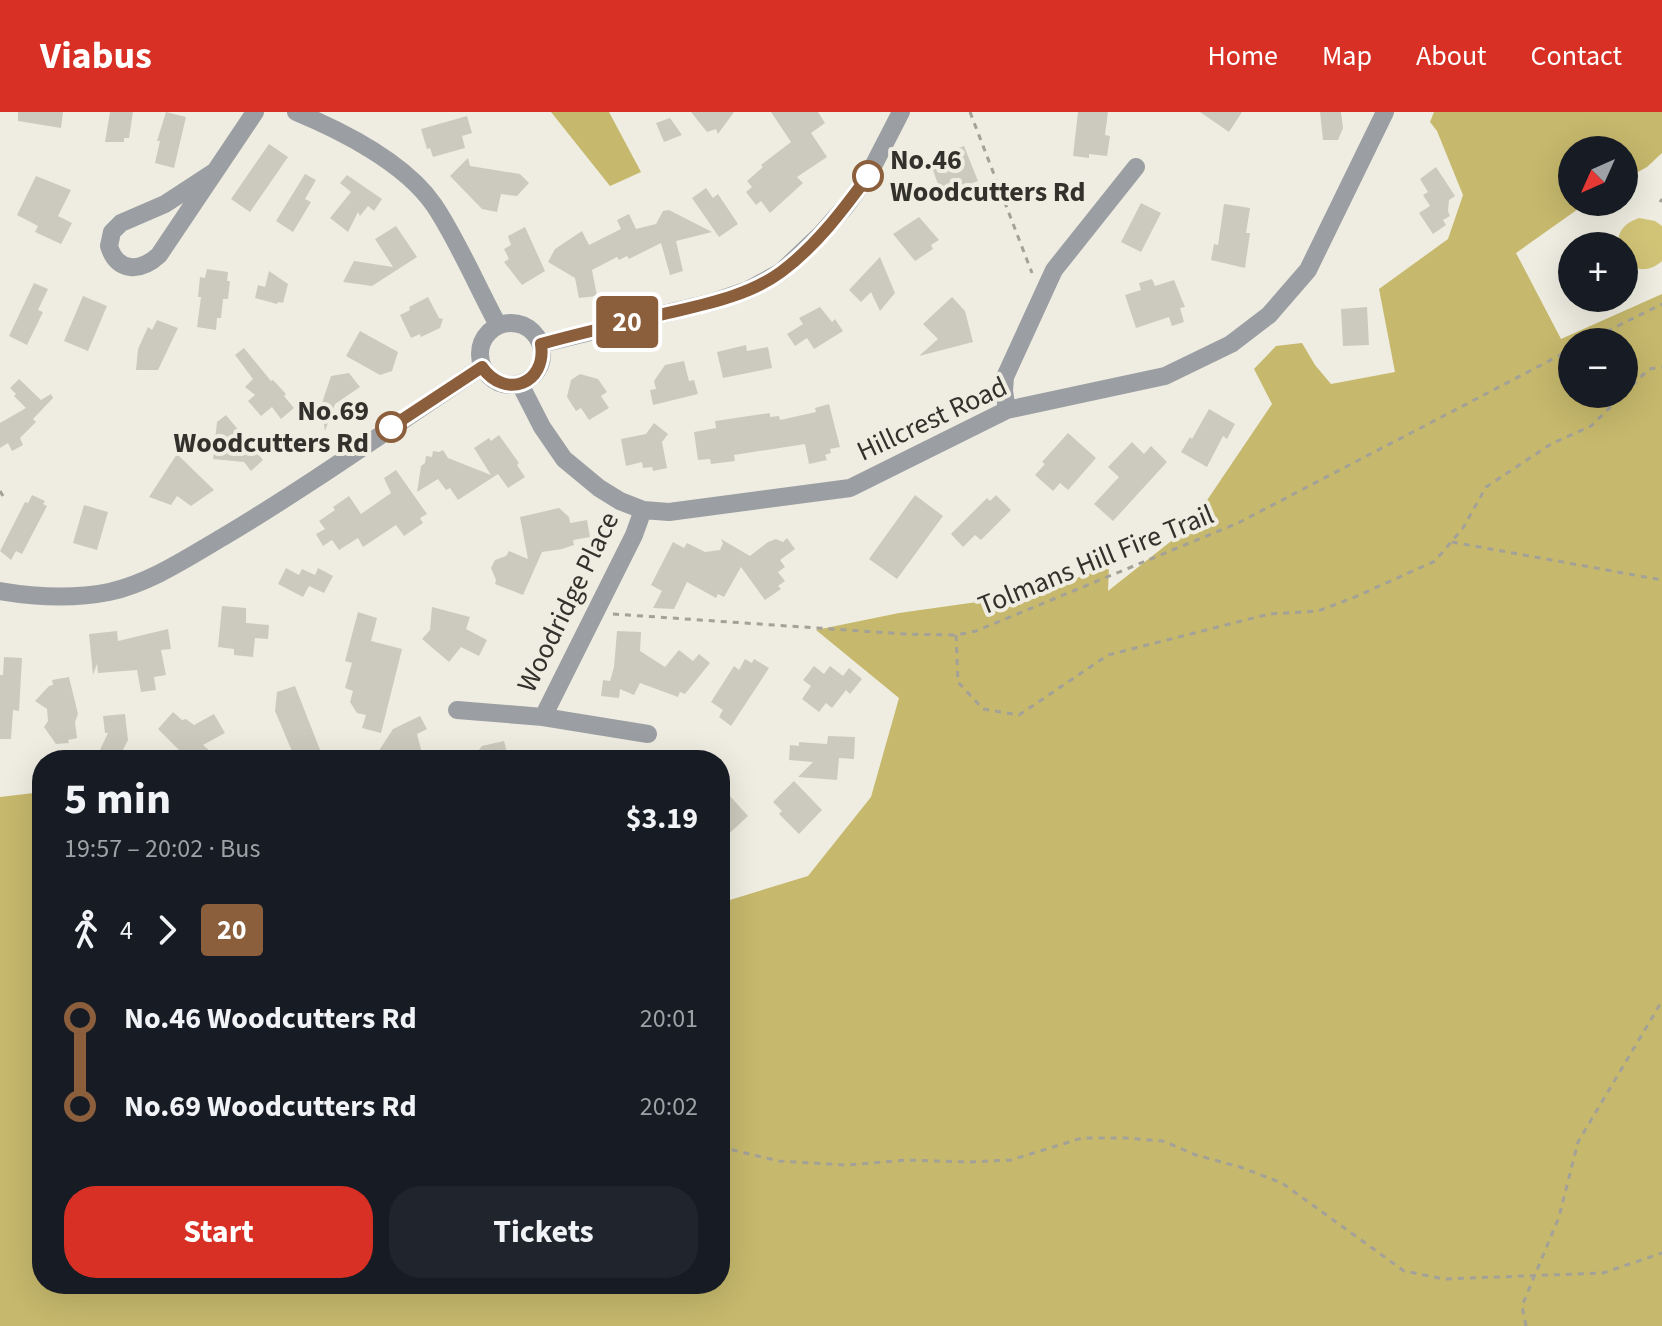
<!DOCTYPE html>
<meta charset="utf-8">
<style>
:root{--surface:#171b24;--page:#20242c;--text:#f1f3f6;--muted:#9ea1a6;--accent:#d93025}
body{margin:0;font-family:"Source Sans 3",sans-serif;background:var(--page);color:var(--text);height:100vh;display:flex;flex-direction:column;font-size:30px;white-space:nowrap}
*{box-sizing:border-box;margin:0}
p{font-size:26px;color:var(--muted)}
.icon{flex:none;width:44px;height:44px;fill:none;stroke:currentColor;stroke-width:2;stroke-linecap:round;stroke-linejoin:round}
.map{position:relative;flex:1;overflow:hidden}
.drawer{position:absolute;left:32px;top:638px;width:698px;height:544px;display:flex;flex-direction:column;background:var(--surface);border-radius:32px;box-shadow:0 8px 32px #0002}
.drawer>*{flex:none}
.badge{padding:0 16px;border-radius:6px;font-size:28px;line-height:52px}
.needle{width:52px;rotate:225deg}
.buttons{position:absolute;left:1558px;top:24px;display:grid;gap:16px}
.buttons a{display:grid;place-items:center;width:80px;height:80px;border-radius:50%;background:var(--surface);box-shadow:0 8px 32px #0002;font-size:40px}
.map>.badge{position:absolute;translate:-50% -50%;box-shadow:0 0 0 4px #fff}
.legs{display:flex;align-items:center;gap:12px;height:88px;padding:0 32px;font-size:26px}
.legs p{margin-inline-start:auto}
.head{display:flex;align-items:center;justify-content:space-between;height:136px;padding:0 32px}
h1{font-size:44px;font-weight:700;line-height:60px}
.primary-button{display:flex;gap:16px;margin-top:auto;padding:16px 32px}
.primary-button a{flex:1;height:92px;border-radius:32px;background:var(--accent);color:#fff;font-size:32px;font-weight:700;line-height:92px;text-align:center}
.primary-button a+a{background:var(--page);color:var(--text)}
ul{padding:0 32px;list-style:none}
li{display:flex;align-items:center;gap:28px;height:88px;font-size:30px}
li i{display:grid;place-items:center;width:12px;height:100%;margin:0 10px;background:currentColor}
li i::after{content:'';width:20px;height:20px;margin:-10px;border:6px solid;border-radius:50%;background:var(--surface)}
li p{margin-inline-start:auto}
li:first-child i{background:linear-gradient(#0000 50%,currentColor 0)}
li:last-child i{background:linear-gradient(currentColor 50%,#0000 0)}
header{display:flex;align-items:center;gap:48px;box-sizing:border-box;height:112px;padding:0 40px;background:var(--accent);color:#fff}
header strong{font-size:38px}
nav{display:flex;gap:44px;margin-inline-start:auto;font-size:28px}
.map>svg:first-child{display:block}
.forest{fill:#c6b86c;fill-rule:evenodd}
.water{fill:#d2c477}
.building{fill:#cccabe}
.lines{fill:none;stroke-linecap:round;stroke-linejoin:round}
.path{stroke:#a3a198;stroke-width:3;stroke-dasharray:6 6;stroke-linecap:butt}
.street{stroke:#9b9ea2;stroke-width:18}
.line-1-casing{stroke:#fff;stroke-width:18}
.line-1{stroke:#8b5e3c;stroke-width:12}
.stop-1-dot{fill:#fff;stroke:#8b5e3c;stroke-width:4}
.labels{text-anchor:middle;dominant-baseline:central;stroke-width:8;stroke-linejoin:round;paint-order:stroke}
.stop-label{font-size:28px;font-weight:bold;fill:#32312c;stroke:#efede1;text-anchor:start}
.street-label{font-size:28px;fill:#32312c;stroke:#efede1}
</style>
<header>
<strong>Viabus</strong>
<nav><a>Home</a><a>Map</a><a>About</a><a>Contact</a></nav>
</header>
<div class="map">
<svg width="1662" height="1214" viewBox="0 0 1662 1214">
<rect width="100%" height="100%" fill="#efede1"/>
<path class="forest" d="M 551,0 L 609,0 L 641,60 L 610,74 Z
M 1434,0 L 1662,0 L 1662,41 L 1647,55 L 1624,68 L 1624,38 L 1572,38 L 1572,90 L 1588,90 L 1516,141 L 1561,227 L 1662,182 L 1662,1214 L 0,1214 L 0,685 L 42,680 L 42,1172 L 720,1172 L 720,791 L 808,764 L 871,685 L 899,586 L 816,518 L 899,501 L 1034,482 L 1109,454 L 1108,479 L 1189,415 L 1272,292 L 1254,257 L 1276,234 L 1302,231 L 1315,253 L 1331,272 L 1395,260 L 1379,177 L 1448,127 L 1463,83 L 1437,19 L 1430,10 ZM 1572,230 L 1624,230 L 1624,282 L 1572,282 Z"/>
<path class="water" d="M 1639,106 L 1655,109 L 1662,114 L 1662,149 C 1650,160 1636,160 1624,149 L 1624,134 L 1618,134 C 1617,119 1625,111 1639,106 Z
M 1572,146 L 1572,186 L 1602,186 C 1573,205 1546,170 1572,146 Z"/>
<path class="building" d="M 18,0 L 63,0 L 61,16 L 18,9 Z
M 110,0 L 133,0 L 129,26 L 124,26 L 124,30 L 105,30 Z
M 166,0 L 186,5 L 174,56 L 155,51 L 160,29 L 157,29 Z
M 691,0 L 734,0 L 718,22 L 716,17 L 707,20 Z
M 771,0 L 818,0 L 825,11 L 811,21 L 827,45 L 797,65 L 803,71 L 770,101 L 761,89 L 756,93 L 746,80 L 752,75 L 747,69 L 763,55 L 761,53 L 791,30 Z
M 1078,0 L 1108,0 L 1105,23 L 1110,24 L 1107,44 L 1089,42 L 1089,46 L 1073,44 Z
M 1200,0 L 1242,0 L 1229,20 Z
M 1320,0 L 1341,0 L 1343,16 L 1338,28 L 1323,28 Z
M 467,4 L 472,21 L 462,24 L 465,36 L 433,45 L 430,36 L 427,37 L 421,17 Z
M 670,6 L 682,23 L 664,30 L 656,11 Z
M 269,32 L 288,45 L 250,100 L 231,87 Z
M 964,34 L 978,69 L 942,83 L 931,53 L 934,45 Z
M 468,46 L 470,54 L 520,62 L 529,71 L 517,84 L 501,82 L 497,100 L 482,97 L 450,64 Z
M 1436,55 L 1455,84 L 1449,88 L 1448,99 L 1450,104 L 1443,108 L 1446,113 L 1433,122 L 1419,101 L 1430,94 L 1423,83 L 1428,80 L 1420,67 Z
M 305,62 L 316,68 L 305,87 L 311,90 L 293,120 L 276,109 Z
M 347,63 L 382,87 L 374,99 L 368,94 L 360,104 L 358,100 L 348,120 L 330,106 L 351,80 L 340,71 Z
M 36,64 L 71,78 L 58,104 L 72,111 L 61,132 L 35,120 L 38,114 L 17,103 Z
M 706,76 L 713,86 L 718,82 L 738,112 L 719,125 L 692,86 Z
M 1141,91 L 1161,101 L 1141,140 L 1121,130 Z
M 1224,92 L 1250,96 L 1246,121 L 1250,121 L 1245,156 L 1211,148 L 1214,132 L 1218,133 Z
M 669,98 L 712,120 L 676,129 L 683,159 L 670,163 L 661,131 L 629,147 L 627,144 L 619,148 L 617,145 L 592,158 L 597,184 L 579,186 L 575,166 L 548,150 L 555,137 L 582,119 L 589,133 L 621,117 L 617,108 L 629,102 L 636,117 L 656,112 L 663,99 Z
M 919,105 L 939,128 L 931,133 L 933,137 L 915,149 L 893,122 Z
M 396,114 L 417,145 L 372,174 L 343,170 L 354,149 L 393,155 L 375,127 Z
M 525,115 L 545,159 L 522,173 L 504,150 L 509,147 L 504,137 L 511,133 L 508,124 Z
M 880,145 L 895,181 L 880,199 L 871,180 L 861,190 L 849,178 Z
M 207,157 L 228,160 L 227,169 L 230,169 L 228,187 L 223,187 L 221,206 L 217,206 L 216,218 L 197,215 L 201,185 L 198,185 L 200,165 L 205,166 Z
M 269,159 L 288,172 L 283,191 L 278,190 L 277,192 L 255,186 L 258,173 L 265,175 Z
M 1152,167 L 1155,174 L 1174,168 L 1185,195 L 1180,196 L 1184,210 L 1172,214 L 1169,205 L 1136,216 L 1125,183 L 1141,178 L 1139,171 Z
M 34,171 L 48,177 L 38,198 L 43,200 L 27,233 L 9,224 Z
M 83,184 L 107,194 L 88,239 L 64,229 Z
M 428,185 L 439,206 L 443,207 L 440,216 L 421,225 L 420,222 L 411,226 L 400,203 L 410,198 L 409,195 Z
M 952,185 L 965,199 L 973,230 L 919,244 L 938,227 L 923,212 Z
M 820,195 L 832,210 L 835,207 L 843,219 L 814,237 L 807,226 L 795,234 L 787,222 L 803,212 L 799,206 Z
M 1367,195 L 1369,233 L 1343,234 L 1341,197 Z
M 157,208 L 178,216 L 158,258 L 136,258 L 138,237 L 148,215 L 152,218 Z
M 360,219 L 398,240 L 392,259 L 380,263 L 346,244 Z
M 746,233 L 747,239 L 768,235 L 772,256 L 723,266 L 717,240 Z
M 244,236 L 271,269 L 273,268 L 286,282 L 284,284 L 294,296 L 281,307 L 272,295 L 261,304 L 248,289 L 255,283 L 245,275 L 253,267 L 235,243 Z
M 684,249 L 689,269 L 694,268 L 698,282 L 653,293 L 650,278 L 656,277 L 654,269 L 665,253 Z
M 349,261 L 360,275 L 335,292 L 325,319 L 321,294 L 331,264 Z
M 580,262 L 598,267 L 607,280 L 601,284 L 609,296 L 589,308 L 581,296 L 576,299 L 567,285 L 571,268 Z
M 19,267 L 41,288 L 51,282 L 53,286 L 33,307 L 36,310 L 20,326 L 23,333 L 12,339 L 8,331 L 0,336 L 0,311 L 26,296 L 14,284 L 16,282 L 10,276 Z
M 829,292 L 840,335 L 830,337 L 831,341 L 825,343 L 827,348 L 809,352 L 805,332 L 734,343 L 735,349 L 711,352 L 710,347 L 698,348 L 694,320 L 716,316 L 715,309 L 770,301 L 770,305 L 779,304 L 780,308 L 816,300 L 815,296 Z
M 1209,297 L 1235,312 L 1227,327 L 1223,324 L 1207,355 L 1181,340 L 1190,325 L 1192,327 Z
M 226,303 L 263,348 L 251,359 L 244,350 L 213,347 L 217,310 Z
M 654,311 L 668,322 L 662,330 L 667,356 L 653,359 L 652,355 L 643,356 L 642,350 L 626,354 L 621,327 L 646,322 Z
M 1068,321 L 1096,346 L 1068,378 L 1060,371 L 1053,379 L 1035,363 L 1045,352 L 1042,350 Z
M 499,323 L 519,351 L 517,353 L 525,365 L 508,376 L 498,362 L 458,388 L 450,376 L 446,378 L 438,367 L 417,380 L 421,354 L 425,351 L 426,344 L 432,345 L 433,339 L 439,340 L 443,338 L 448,346 L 491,363 L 474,336 L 489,326 L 491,329 Z
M 1132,330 L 1144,342 L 1151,334 L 1167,350 L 1113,409 L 1094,392 L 1119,365 L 1108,355 Z
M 177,342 L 214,378 L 191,394 L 177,384 L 171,393 L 149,385 Z
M 396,358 L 427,402 L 420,406 L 423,411 L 404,424 L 396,413 L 363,435 L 358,426 L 339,438 L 332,428 L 323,434 L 316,422 L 325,417 L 319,409 L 335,398 L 333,395 L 349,384 L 361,402 L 391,381 L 384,366 Z
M 32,383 L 45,389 L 43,392 L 47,394 L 22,442 L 16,439 L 11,448 L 0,439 L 25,390 L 28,391 Z
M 915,383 L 943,404 L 897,467 L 869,447 Z
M 996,383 L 1011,398 L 981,428 L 975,423 L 963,435 L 951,422 L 987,386 L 990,389 Z
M 84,393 L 108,400 L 97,438 L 73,431 Z
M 559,396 L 569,405 L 570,411 L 587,408 L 590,425 L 573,428 L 574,433 L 562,437 L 542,440 L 523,483 L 495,472 L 496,468 L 491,456 L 495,448 L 506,444 L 509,439 L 528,447 L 520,405 Z
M 787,426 L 795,437 L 780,448 L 785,455 L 778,460 L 785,469 L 778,474 L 781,477 L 765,488 L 741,455 L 724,485 L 718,482 L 716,486 L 687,470 L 674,497 L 653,496 L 662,479 L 651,473 L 673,430 L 684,436 L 687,431 L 705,440 L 720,438 L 723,431 L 721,427 L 750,444 L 768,430 L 776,427 L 783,430 Z
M 286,456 L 299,463 L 302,457 L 315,463 L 318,456 L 333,464 L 324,481 L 309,474 L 303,485 L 278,472 Z
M 222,494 L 246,496 L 246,511 L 269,513 L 268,527 L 255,526 L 253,545 L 234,543 L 234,537 L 218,535 Z
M 432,495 L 470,505 L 466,517 L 487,528 L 479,544 L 461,535 L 449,550 L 422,527 L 430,518 Z
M 358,500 L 377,506 L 371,529 L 402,537 L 381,621 L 362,616 L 366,603 L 357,601 L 350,590 L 353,579 L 345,576 L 352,551 L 345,549 Z
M 168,517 L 171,537 L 161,538 L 166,563 L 154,565 L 156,578 L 141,580 L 137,558 L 98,561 L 97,552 L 93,563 L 89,522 L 117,519 L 118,529 Z
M 617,519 L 641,520 L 640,539 L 665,555 L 679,538 L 693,549 L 699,542 L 710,551 L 685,582 L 680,580 L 678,585 L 640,571 L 634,583 L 620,577 L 619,586 L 601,584 L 603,568 L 610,569 L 614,555 Z
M 4,545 L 22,546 L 19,599 L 13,598 L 11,627 L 0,627 L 0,563 L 3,563 Z
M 745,547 L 752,551 L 754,547 L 769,556 L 731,614 L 719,605 L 723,598 L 711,590 L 734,554 L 739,558 Z
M 814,554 L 824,562 L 830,554 L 843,564 L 849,556 L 862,567 L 850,582 L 846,578 L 832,596 L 826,591 L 819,600 L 802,587 L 811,574 L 803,568 Z
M 69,565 L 78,602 L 75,610 L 77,626 L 68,628 L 69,631 L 56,632 L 44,615 L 48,609 L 47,597 L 35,589 L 49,574 L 53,573 L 52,568 Z
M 295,574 L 324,648 L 300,648 L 294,644 L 275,599 L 277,580 Z
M 173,600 L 182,608 L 186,607 L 194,613 L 214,602 L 225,621 L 203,633 L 211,640 L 204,648 L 189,648 L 158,617 Z
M 125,602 L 128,628 L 118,648 L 109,648 L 98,642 L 108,621 L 105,621 L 103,604 Z
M 420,604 L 427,617 L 417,622 L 423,645 L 412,648 L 373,648 L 393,617 Z
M 828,624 L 855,625 L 854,647 L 839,646 L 837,668 L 798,665 L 813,650 L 789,648 L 790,633 L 799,634 L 799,630 L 827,632 Z
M 504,629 L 509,648 L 471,648 L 482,634 Z
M 794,669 L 822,698 L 799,722 L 779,702 L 782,699 L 773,690 Z
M 720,673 L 748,704 L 720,730 Z"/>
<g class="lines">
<path class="path" d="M 970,0 L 1032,161
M 1660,90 L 1662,87
M 1585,230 L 1662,192
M 0,379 L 3,384
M 1452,430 L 1662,468
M 613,502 L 905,522 L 956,523 L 976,519 L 1238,411 L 1572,237
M 956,523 L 958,570 L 983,597 L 1019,603 L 1108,543 L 1269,502 L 1318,499 L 1355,485 L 1435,449 L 1463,416 L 1486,375 L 1551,332 L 1591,314 L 1649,257 L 1662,255
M 720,1035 L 779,1049 L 846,1053 L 906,1048 L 969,1050 L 1011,1048 L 1082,1026 L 1125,1026 L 1163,1029 L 1196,1043 L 1240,1055 L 1282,1071 L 1404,1159 L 1444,1167 L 1603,1161 L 1662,1141
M 1526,1214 L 1522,1194 L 1559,1105 L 1578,1030 L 1662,889"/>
<path class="street" d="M 296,0 C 342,19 405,51 434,93 C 457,127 478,176 498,213
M 214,60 L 165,92 L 121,111 L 112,120 L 109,134 C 117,161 141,160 159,143 L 255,0
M480 242a31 31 0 1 1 62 0a31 31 0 1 1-62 0Z
M 541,232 L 713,190 L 748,178 L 781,160 L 821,122 L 846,94 L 868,64 L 901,0
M 520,272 L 542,315 L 564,347 L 599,376 L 620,389 L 643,398 L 669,400 L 850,376 L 1007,298 L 1165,264 L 1231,232 L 1269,203 L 1308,158 L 1385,0
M 1007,298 L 1004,279 L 1005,265 L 1054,158 L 1136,55
M 0,479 C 35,485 74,487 109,480 C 150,471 187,446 223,425 C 312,372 396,312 482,255
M 457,598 L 543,605 L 648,622
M 543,605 L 634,423 L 643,398"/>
</g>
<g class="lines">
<defs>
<path id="line-1" d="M 391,315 L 482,255 C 505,288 547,272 541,232 C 580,221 620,212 660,203 C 701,193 747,185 781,160 C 816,134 843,98 868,64"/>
</defs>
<use href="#line-1" class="line-1-casing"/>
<use href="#line-1" class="line-1"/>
</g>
<g class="stop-1-dot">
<circle cx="868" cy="64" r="14"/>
<circle cx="391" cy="315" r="14"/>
</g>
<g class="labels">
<g class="stop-label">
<text x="890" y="48">No.46<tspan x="890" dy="32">Woodcutters Rd</tspan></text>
<text x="369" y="299" text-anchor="end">No.69<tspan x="369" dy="32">Woodcutters Rd</tspan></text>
</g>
<g class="street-label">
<text transform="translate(932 307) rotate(-25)">Hillcrest Road</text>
<text transform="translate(1096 448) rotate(-22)">Tolmans Hill Fire Trail</text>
<text transform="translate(568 490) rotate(-64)">Woodridge Place</text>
</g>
</g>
</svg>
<div class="buttons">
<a><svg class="needle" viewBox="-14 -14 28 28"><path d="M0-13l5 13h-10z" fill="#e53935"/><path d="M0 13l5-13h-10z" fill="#9ea1a6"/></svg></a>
<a>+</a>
<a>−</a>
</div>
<b class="badge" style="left:627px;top:210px;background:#8b5e3c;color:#fff">20</b>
<section class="drawer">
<div class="head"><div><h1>5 min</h1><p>19:57 – 20:02 · Bus</p></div><b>$3.19</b></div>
<div class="legs"><svg class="icon" aria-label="walk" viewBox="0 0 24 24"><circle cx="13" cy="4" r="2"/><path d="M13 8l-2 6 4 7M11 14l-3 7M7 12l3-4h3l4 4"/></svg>4<svg class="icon" aria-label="forward" viewBox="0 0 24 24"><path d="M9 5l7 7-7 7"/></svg><b class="badge" style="background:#8b5e3c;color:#fff">20</b></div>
<ul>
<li><i style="color:#8b5e3c"></i><b>No.46 Woodcutters Rd</b><p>20:01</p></li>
<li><i style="color:#8b5e3c"></i><b>No.69 Woodcutters Rd</b><p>20:02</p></li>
</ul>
<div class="primary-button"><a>Start</a><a>Tickets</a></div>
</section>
</div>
